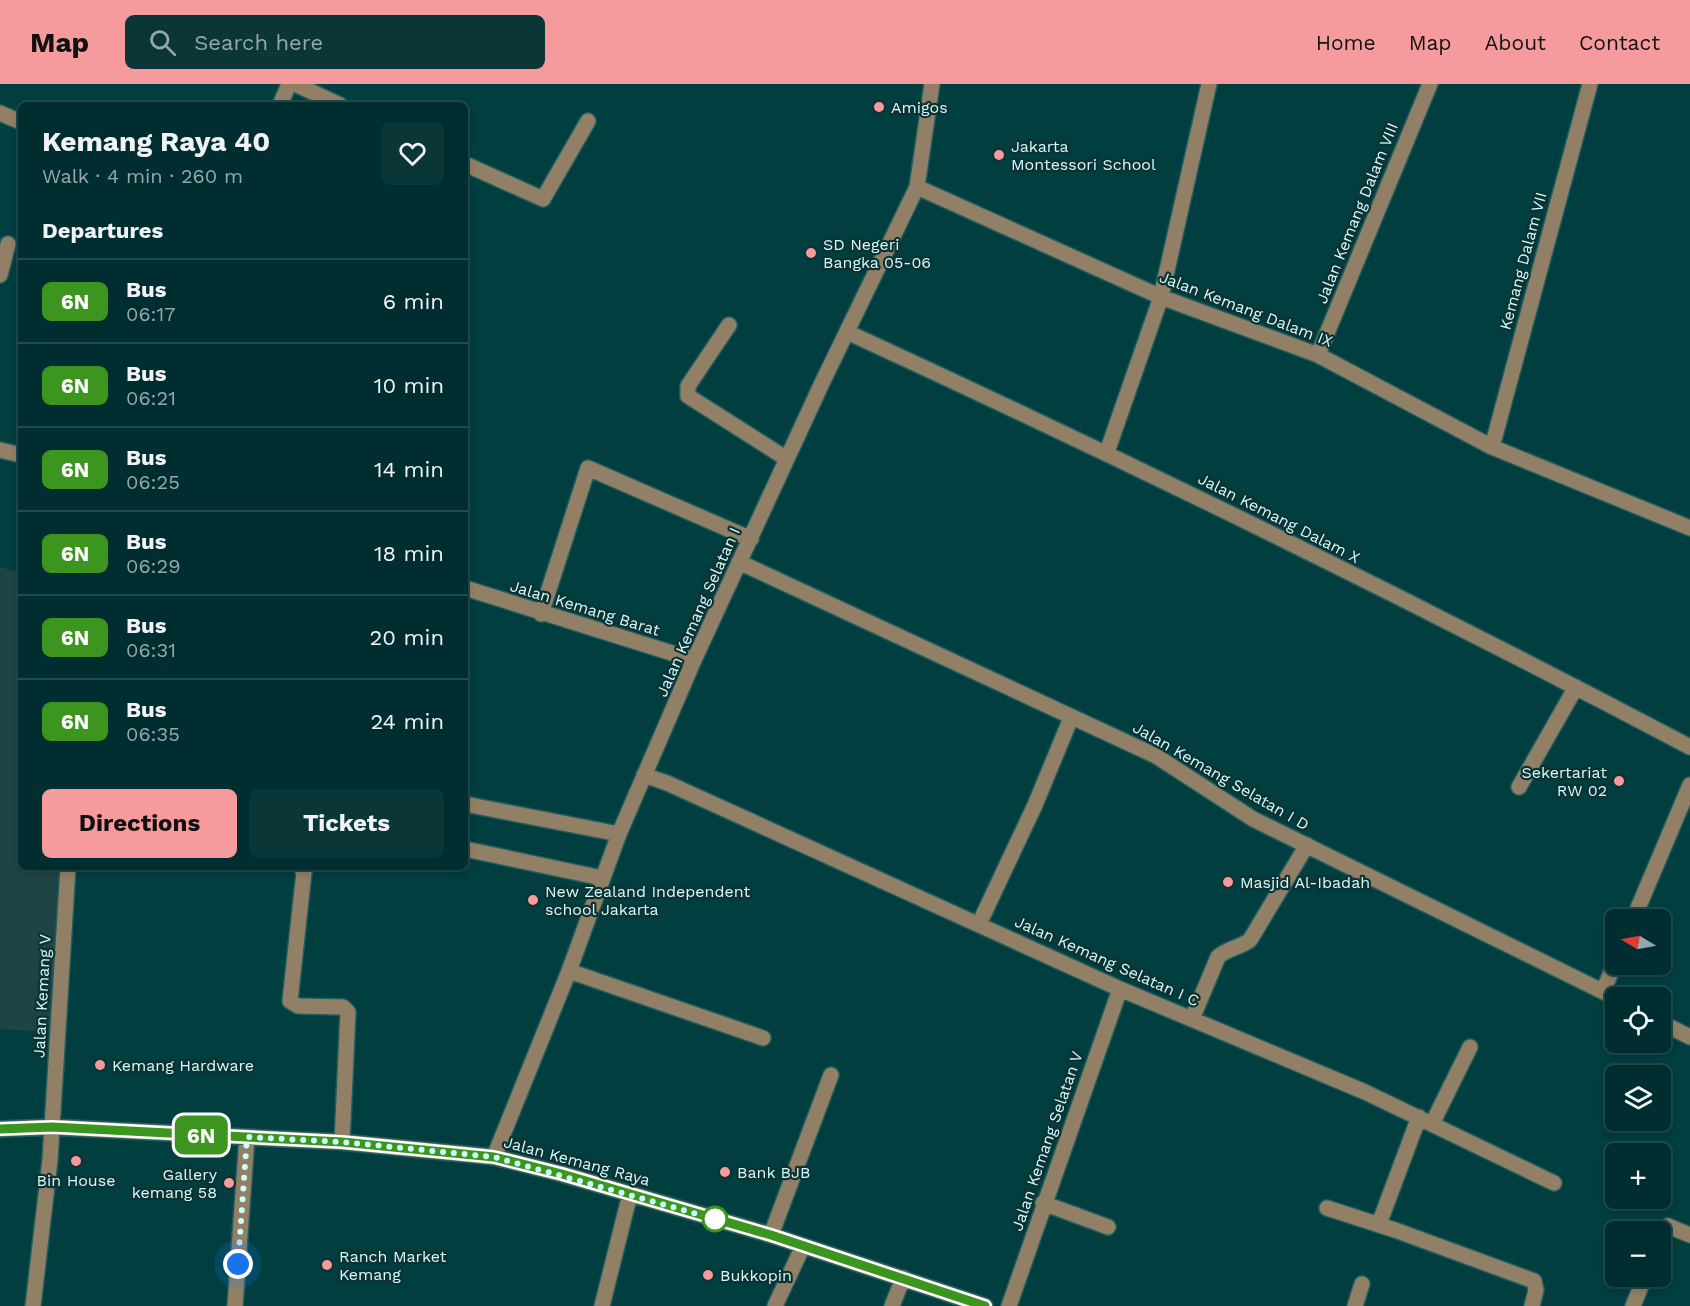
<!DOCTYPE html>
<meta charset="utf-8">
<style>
:root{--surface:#002e30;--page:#0a3638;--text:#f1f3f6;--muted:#95a8ab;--line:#224a4c;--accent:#f59b9d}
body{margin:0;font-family:"Work Sans",sans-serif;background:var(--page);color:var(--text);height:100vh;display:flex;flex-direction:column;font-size:22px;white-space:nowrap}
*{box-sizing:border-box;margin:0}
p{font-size:20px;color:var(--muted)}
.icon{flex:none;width:33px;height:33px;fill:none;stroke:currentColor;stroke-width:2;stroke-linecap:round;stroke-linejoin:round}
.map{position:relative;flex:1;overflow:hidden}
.sheet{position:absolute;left:18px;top:18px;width:450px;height:768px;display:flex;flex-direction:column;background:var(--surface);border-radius:9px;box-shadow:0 3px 9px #0003,0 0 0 2px var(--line)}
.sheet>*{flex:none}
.badge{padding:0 12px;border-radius:9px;font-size:21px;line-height:39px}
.needle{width:39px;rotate:280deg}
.buttons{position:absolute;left:1605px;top:825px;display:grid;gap:12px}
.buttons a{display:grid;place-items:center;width:66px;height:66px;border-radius:9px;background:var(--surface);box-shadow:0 3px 9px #0003,0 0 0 2px var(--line);font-size:30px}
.you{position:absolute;width:30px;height:30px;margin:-15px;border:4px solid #fff;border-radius:50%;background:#1a73e8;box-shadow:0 0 0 9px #1a73e833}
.map>.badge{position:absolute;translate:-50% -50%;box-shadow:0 0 0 3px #fff}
h2{padding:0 24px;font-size:22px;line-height:54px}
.round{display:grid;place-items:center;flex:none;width:63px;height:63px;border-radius:9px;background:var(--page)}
.headline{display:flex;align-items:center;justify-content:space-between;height:102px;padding:0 24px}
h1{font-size:28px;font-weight:700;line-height:45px}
.action{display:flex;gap:12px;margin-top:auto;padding:12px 24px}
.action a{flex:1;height:69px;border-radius:9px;background:var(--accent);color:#111;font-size:24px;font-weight:700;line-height:69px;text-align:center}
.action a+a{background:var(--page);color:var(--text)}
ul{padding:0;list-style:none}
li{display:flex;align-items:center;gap:18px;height:84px;padding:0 24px;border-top:2px solid var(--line)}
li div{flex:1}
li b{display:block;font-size:22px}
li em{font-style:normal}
li .badge{min-width:66px;font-weight:700;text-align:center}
header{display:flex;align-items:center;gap:36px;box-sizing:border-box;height:84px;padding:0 30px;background:var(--accent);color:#111}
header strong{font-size:28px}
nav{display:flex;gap:33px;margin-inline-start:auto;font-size:21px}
.search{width:420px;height:54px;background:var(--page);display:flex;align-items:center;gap:15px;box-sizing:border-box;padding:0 21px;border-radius:9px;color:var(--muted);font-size:22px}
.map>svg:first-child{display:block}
.built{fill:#1f4445}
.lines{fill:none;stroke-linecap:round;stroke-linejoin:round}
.minor-casing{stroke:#215d5e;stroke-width:18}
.minor{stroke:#918066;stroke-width:15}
.line-casing{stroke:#fff;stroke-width:14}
.line{stroke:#3b951e;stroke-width:9}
.walk{stroke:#cefdfe;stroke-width:6;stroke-dasharray:0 10.8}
.poi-dot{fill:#f59b9d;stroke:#103132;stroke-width:2}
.stop-dot{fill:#fff;stroke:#3b951e;stroke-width:3}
.labels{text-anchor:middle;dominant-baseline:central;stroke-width:4.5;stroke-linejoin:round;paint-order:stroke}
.poi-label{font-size:16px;fill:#cefdfe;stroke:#103132;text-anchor:start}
.street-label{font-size:16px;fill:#cefdfe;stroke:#103132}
</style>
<header>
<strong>Map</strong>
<div class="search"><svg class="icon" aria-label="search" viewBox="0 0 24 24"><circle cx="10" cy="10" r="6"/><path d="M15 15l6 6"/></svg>Search here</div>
<nav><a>Home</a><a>Map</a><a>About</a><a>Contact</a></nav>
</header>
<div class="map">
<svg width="1690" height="1222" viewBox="0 0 1690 1222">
<rect width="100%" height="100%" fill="#003e40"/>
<path class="built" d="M 0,483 L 21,489 L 21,783 L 74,783 L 57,949 L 0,945 Z"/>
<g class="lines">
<defs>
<path id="minor" d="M 295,0 L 340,21
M 280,21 L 289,0
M 0,29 L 21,38
M 465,80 L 543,115 L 588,37
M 917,103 L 1161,213 L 1318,271 L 1492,363 L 1690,444
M 0,191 L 8,160
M 729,241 L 688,302 L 688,312 L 787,375
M 847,248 C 1132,379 1413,517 1690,663
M 1318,271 L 1430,0
M 1492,363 L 1590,0
M 0,366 L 21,371
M 1107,368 L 1161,213 L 1209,0
M 739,478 L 1156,672 L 1253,735 L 1616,914
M 465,504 L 694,576
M 541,530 L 588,384 L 751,455
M 644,691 L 667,699 L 1120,905 L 1365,1008 L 1554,1099
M 1519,703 L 1576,603
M 465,720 L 619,750
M 465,765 L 602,794
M 301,783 L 304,788 L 290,917 L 298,922 L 343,923 L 348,928 L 342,1058
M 1633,836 L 1690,701
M 979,840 L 1035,721 L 1071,634
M 569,887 L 763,954
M 1603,907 L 1616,877
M 1192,935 L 1218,873 C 1227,864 1240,864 1250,856 L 1307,761
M 1660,938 L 1690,953
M 1432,1040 L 1470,963
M 0,1045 L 52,1043 L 342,1058 L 494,1073 L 562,1090 L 771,1151 L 985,1222
M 494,1073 L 569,887 L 619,750 L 694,576 L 822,299 L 917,103 L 932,0
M 1043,1119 L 1108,1143
M 1327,1124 L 1395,1146 L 1534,1197 L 1536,1206 L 1532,1222
M 1379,1140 L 1419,1033
M 771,1151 L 831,991
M 1660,1153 L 1668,1142 L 1690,1151
M 33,1222 L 50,1076 L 68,783
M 235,1222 L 247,1053
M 602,1222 L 630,1110
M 775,1222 L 803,1162
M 892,1222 L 903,1194
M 1009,1222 L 1120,905
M 1355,1222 L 1362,1200
M 1633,1222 L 1645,1192"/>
</defs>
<use href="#minor" class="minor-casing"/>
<use href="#minor" class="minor"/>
</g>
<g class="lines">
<defs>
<path id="line" d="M 0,1045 L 52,1043 L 342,1058 L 494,1073 L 562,1090 L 771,1151 L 985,1222"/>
</defs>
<use href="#line" class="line-casing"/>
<use href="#line" class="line"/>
<path class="walk" d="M 238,1180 L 247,1053 L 342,1058 L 494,1073 L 715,1135"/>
</g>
<g class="poi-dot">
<circle cx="879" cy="23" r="6"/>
<circle cx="999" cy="71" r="6"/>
<circle cx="811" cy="169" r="6"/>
<circle cx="1619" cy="697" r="6"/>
<circle cx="1228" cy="798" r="6"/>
<circle cx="533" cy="816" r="6"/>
<circle cx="100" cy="981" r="6"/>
<circle cx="76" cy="1077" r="6"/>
<circle cx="725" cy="1088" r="6"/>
<circle cx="229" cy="1099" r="6"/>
<circle cx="327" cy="1181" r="6"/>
<circle cx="708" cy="1191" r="6"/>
</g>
<circle class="stop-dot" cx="715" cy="1135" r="12"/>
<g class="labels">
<g class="poi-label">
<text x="891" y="23">Amigos</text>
<text x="1011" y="62">Jakarta<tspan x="1011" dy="18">Montessori School</tspan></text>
<text x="823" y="160">SD Negeri<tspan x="823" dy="18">Bangka 05-06</tspan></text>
<text x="1607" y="688" text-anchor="end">Sekertariat<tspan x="1607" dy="18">RW 02</tspan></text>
<text x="1240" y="798">Masjid Al-Ibadah</text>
<text x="545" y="807">New Zealand Independent<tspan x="545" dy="18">school Jakarta</tspan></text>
<text x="112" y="981">Kemang Hardware</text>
<text x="737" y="1088">Bank BJB</text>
<text x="217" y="1090" text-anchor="end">Gallery<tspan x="217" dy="18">kemang 58</tspan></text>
<text x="76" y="1096" text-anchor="middle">Bin House</text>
<text x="339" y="1172">Ranch Market<tspan x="339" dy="18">Kemang</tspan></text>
<text x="720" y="1191">Bukkopin</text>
</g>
<g class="street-label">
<text transform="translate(1357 129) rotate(-68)">Jalan Kemang Dalam VIII</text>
<text transform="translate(1523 177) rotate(-75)">Kemang Dalam VII</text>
<text transform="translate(1246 225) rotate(21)">Jalan Kemang Dalam IX</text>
<text transform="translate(1279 434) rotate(27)">Jalan Kemang Dalam X</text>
<text transform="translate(585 524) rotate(17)">Jalan Kemang Barat</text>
<text transform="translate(698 528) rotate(-66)">Jalan Kemang Selatan I</text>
<text transform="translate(1221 692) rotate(30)">Jalan Kemang Selatan I D</text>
<text transform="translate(1107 877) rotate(24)">Jalan Kemang Selatan I C</text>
<text transform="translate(42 912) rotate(-87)">Jalan Kemang V</text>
<text transform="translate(1047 1057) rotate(-71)">Jalan Kemang Selatan V</text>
<text transform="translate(577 1077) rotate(15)">Jalan Kemang Raya</text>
</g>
</g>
</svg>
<div class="buttons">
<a><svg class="needle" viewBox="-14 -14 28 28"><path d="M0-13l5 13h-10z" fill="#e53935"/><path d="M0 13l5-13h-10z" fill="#95a8ab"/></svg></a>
<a><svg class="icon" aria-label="locate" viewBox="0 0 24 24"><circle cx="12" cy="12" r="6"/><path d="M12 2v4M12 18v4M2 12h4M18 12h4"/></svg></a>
<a><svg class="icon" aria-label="layers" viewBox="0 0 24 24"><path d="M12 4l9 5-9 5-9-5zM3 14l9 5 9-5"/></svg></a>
<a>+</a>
<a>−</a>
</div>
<div class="you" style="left:238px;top:1180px"></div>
<b class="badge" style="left:201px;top:1051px;background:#3b951e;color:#fff">6N</b>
<section class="sheet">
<div class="headline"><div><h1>Kemang Raya 40</h1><p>Walk · 4 min · 260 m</p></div><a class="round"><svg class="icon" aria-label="heart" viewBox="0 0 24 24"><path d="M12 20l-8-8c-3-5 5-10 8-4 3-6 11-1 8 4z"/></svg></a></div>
<h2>Departures</h2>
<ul>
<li><span class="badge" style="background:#3b951e;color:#fff">6N</span><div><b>Bus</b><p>06:17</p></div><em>6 min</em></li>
<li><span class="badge" style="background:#3b951e;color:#fff">6N</span><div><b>Bus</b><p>06:21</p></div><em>10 min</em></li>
<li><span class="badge" style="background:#3b951e;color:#fff">6N</span><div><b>Bus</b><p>06:25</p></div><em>14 min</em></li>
<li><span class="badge" style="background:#3b951e;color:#fff">6N</span><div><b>Bus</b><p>06:29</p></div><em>18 min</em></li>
<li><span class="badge" style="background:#3b951e;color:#fff">6N</span><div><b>Bus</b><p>06:31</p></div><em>20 min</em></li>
<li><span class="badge" style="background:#3b951e;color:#fff">6N</span><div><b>Bus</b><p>06:35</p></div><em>24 min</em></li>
</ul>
<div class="action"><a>Directions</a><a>Tickets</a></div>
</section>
</div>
